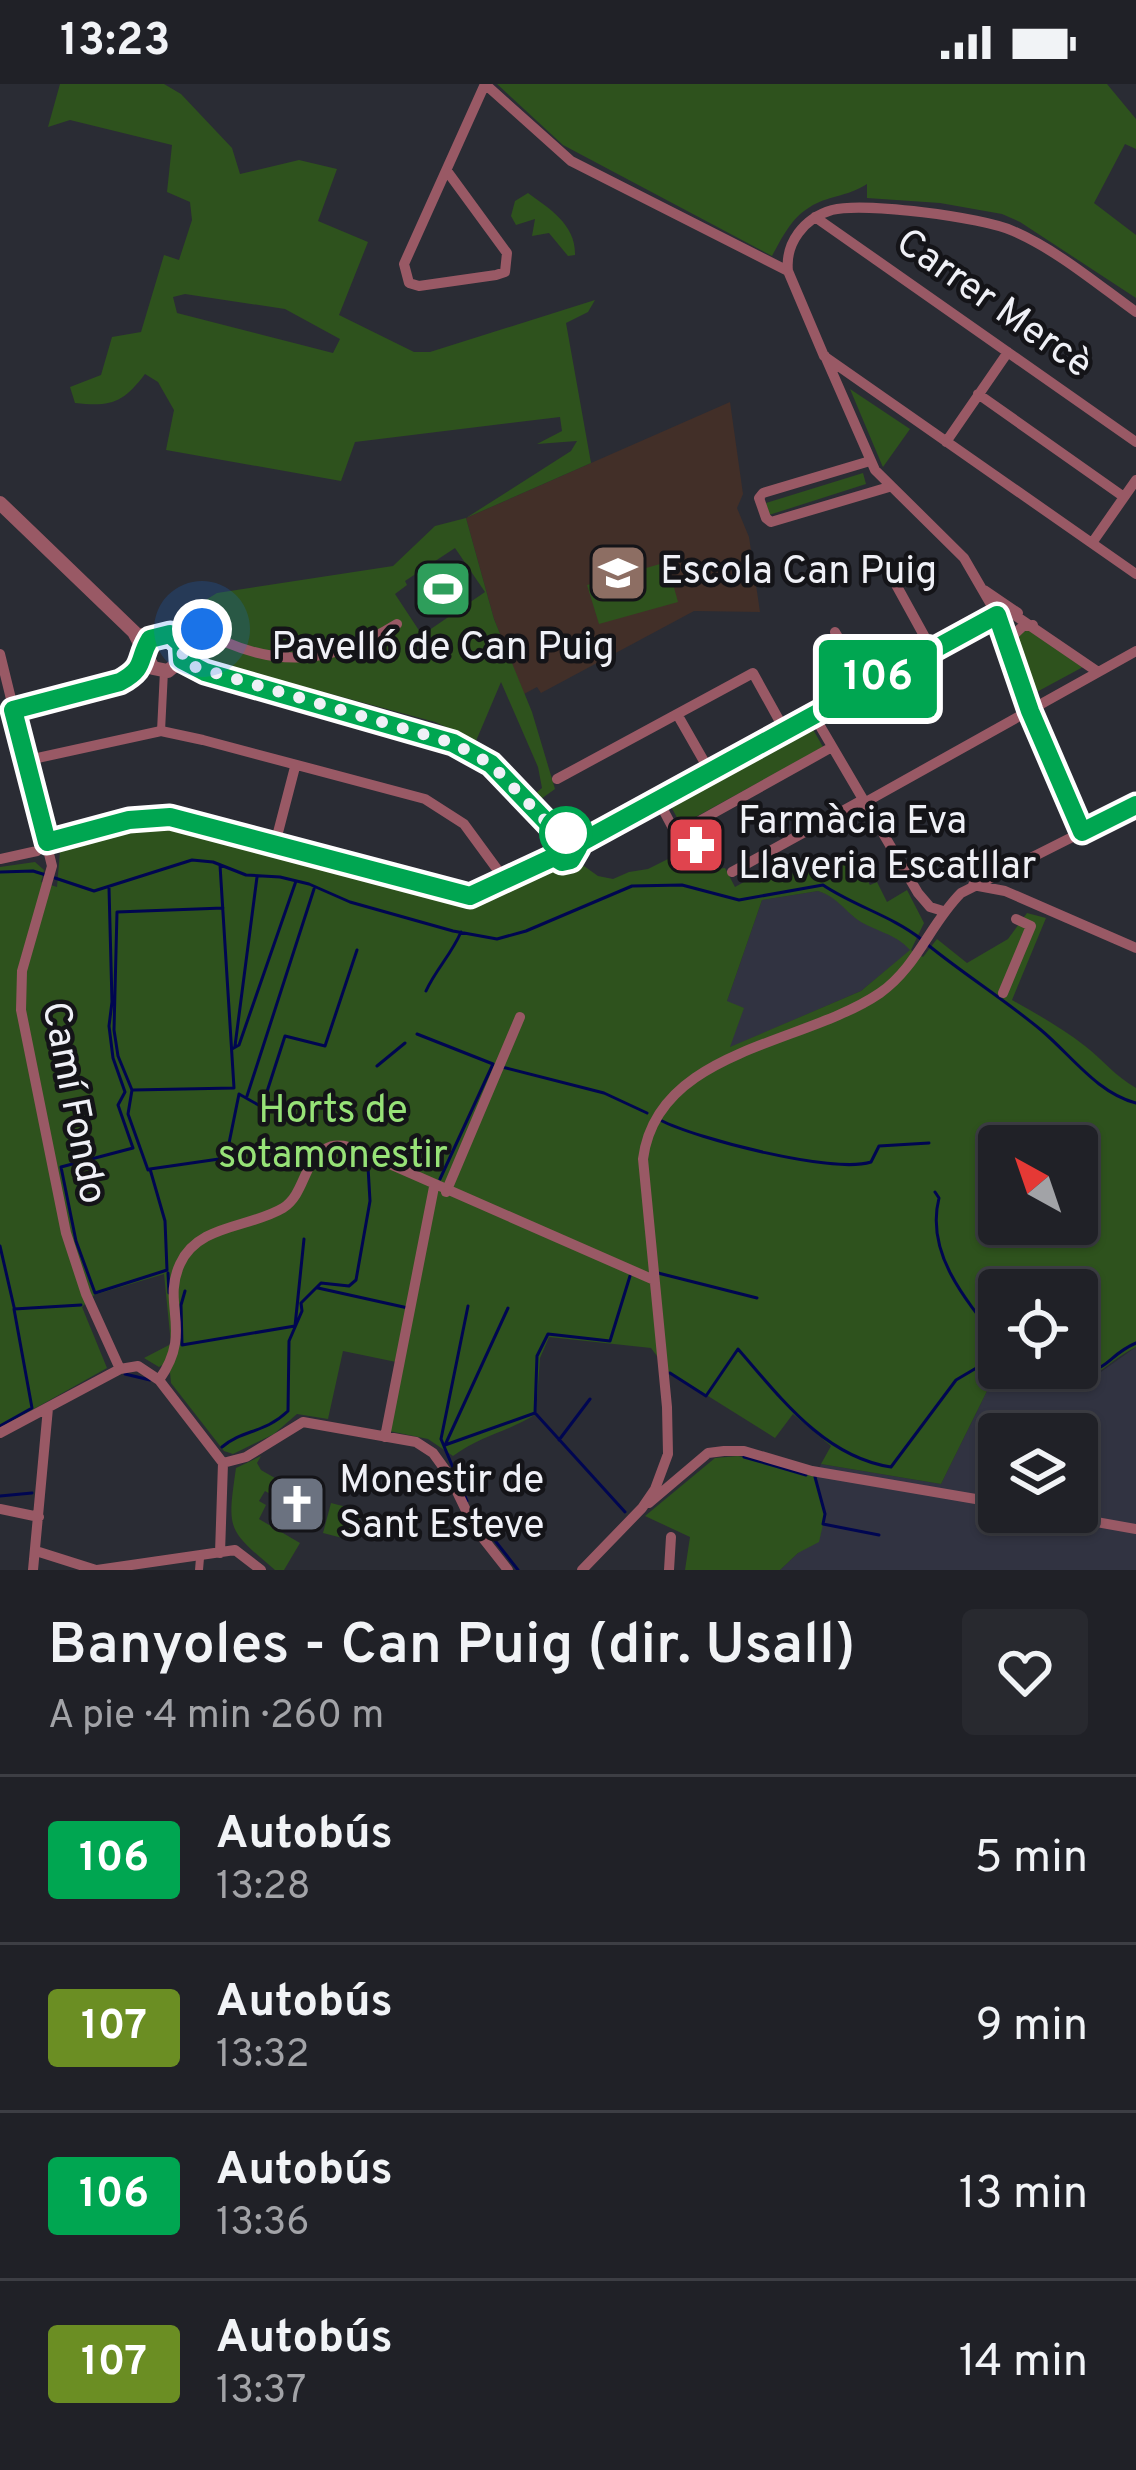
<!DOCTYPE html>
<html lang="es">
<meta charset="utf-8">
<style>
:root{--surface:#202127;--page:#28292f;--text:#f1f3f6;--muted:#a2a3a7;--line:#3d3e44}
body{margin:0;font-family:Overpass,sans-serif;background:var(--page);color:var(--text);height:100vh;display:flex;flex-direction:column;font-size:45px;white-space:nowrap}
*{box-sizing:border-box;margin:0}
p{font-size:39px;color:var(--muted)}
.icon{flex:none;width:66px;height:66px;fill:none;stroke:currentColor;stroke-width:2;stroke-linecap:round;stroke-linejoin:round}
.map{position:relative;height:1486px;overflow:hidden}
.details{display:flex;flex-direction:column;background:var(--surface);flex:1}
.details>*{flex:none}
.badge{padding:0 24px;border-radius:9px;font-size:42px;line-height:78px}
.needle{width:78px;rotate:320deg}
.fabs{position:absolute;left:978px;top:1041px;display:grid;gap:24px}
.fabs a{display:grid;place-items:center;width:120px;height:120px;border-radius:12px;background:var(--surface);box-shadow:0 3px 9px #0004,0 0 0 3px var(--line);font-size:60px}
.you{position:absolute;width:60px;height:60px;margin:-30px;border:9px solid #fff;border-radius:50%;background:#1a73e8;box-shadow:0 0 0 18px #1a73e833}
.map>.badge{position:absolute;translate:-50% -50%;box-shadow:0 0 0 6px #fff}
.round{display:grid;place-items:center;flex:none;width:126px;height:126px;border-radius:12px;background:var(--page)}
.head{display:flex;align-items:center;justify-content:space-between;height:204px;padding:0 48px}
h1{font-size:57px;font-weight:600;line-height:90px}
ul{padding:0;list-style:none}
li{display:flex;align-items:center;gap:36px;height:168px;padding:0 48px;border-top:3px solid var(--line)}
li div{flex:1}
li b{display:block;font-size:45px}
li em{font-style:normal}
li .badge{min-width:132px;font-weight:700;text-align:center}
.status{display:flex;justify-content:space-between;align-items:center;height:84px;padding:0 60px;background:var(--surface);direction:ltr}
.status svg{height:33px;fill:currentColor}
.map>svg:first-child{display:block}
.built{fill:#313341;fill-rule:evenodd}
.education{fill:#422f28}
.green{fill:#2e521d;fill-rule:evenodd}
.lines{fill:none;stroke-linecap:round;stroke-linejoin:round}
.stream{stroke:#000651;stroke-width:3}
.pedestrian{stroke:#995965;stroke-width:8}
.minor{stroke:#995965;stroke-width:10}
.tertiary{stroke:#995965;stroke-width:14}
.line-casing{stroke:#fff;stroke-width:27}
.line{stroke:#00a651;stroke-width:18}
.walk{stroke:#eff0f6;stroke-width:12;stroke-dasharray:0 21.6}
.stop-dot{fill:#fff;stroke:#00a651;stroke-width:6}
.labels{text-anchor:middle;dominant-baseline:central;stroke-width:9;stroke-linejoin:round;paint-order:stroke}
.street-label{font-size:39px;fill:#eff0f6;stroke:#141418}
.poi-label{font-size:39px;fill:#eff0f6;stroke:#141418;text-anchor:start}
.park-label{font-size:39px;fill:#97e277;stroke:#141418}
</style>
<div class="status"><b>13:23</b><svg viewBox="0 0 49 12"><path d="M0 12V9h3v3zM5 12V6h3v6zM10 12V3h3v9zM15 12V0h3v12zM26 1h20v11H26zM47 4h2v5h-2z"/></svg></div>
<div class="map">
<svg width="1136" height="1486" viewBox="0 0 1136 1486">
<rect width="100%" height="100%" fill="#2a2c34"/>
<path class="built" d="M 818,807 L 836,813 L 853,832 L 899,854 L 911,866 L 861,907 L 729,964 L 727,917 L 762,816 Z
M 1136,1263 L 1136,1486 L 780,1486 L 798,1469 L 825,1432 L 816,1392 L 821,1380 L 941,1400 L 987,1307 L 1006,1284 L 1040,1284 L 1065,1293 L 1091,1295 ZM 999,1350 L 1077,1350 L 1077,1428 L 999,1428 Z"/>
<path class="education" d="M 730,318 L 743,410 L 737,424 L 749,453 L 760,528 L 694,527 L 541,609 L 537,603 L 524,610 L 494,535 L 466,434 Z"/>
<path class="green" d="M 60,0 L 164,0 L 181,10 L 232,64 L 240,90 L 299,76 L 337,85 L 318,137 L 368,158 L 339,231 L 414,268 L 430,268 L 595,216 L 588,228 L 566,239 L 591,379 L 466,434 L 494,535 L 532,628 L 555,705 L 541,715 L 536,709 L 542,704 L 538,683 L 501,598 L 476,657 L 435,638 L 212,578 L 195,567 L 202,556 L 204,517 L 217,509 L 393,482 L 435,442 L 466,434 L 571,367 L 577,357 L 537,360 L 562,347 L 560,333 L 355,358 L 341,397 L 166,366 L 174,326 L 158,298 L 145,290 C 123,319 111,323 75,319 L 70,303 L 101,291 L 112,253 L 141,248 L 164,171 L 179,176 L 192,136 L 190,118 L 167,108 L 172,61 L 70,36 L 48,43 ZM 185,210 L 285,225 L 340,255 L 333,269 L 177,229 L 173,213 ZM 455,464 L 485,508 L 422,551 L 395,510 L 407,501 L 405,497 Z
M 497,0 L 1107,0 L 1136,35 L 1136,65 L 1125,60 L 1094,119 L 1136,151 L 1136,214 L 1020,138 L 1002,130 L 940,119 L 867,114 L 867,100 C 847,113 826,112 810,123 C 791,134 782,154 772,172 L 563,61 Z
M 528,109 C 550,125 576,141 575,171 L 568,172 L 549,149 L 532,152 L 535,135 L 516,141 L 511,132 L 515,117 Z
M 850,305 L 910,345 L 883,383 L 882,381 Z
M 863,389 L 866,400 L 769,431 L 766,419 Z
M 667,478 L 678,518 L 599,540 L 587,501 Z
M 1028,546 L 1083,583 L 1033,610 L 1016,561 L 1017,551 Z
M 810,640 L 823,663 L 681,741 L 668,717 Z
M 150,741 L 173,743 L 472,821 L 482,819 L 550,784 L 567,790 L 584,782 L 598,792 L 613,795 L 629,788 L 648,785 L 688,765 L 699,787 L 725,784 L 735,803 L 751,794 L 760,799 L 765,796 L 761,790 L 790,774 L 794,781 L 788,785 L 789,790 L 824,786 L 852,769 L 870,801 L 877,798 L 887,818 L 907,806 L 924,839 L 911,866 L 923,873 L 937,855 L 967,879 L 1008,855 L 1027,829 L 1046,834 L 1012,916 C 1037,930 1062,944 1085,962 C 1103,976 1115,992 1136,1004 L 1136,1263 C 1090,1287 1101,1306 1040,1284 L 1077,1284 L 1077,1206 L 999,1206 L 999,1284 L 1006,1284 L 987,1307 L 941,1400 L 821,1380 L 831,1362 L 793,1330 L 775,1354 L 668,1287 L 651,1264 L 549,1253 L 540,1274 L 536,1330 C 508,1348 482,1351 453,1372 L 428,1355 L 389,1347 L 401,1279 L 343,1267 L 328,1335 L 297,1330 L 274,1350 L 233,1370 L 224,1367 L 171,1299 L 169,1277 L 159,1283 L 144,1274 L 171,1260 L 164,1190 L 94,1211 L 82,1223 L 107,1284 L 0,1344 L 0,783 L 35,778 L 44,786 L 41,798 L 57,803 L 60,767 L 65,763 ZM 818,807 C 837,813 843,825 858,836 C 876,848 895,849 910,866 L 861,907 L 730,963 L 744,924 L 727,917 L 762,816 ZM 999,1062 L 1077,1062 L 1077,1140 L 999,1140 Z
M 261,1372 L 257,1379 L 261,1386 L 280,1397 L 272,1411 L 265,1407 L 259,1417 L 266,1421 L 259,1435 L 300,1459 L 284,1486 L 275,1486 C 227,1445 227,1447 236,1384 Z
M 738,1372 L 816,1392 L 825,1432 L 819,1458 L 798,1469 L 780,1486 L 685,1486 L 690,1453 L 645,1432 L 715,1374 Z
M 331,1419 L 362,1427 L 354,1457 L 323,1449 Z"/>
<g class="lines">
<path class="stream" d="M 0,788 L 33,787 L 46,791
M 55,794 L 94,807 L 192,776 L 213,778 L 246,791 L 280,793 L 309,800 L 350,818 L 453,847 L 497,855 L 526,847 L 632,802 L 682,801 L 739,816 L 823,801 C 854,822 892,832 921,855
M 109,804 L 112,918 L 109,942 L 113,974 L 125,1008 L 118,1021 L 133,1064 L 61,1083 L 76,1157 L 95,1209 L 167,1186 L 165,1137 L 150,1085 L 226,1074 L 239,1010 L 262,1023 L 285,952 L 325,962 L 357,866
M 928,861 C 965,891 1005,916 1041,946 C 1071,971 1097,1009 1136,1019
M 426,907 C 436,885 451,871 461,848
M 417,950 L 493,980
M 235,962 L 257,793
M 232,965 L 239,961 L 296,797
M 377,982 L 405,959
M 502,983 L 604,1009 L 647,1029
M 133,1006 L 234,1004 L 220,781
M 247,1012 L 314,805
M 660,1036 C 697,1055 833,1090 871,1078 L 879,1062 L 929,1059
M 148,1086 L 128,1030 L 132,1006 L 118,972 L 114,946 L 117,828 L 223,824
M 440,1095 L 493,980
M 935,1108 L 939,1114 C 925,1169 966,1217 999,1257
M 0,1162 L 14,1223
M 168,1189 L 169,1209
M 658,1189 L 757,1214
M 318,1204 L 408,1224
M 185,1207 L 181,1221 L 182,1261 L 295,1242 L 304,1155
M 1065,1284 C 1108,1295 1103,1273 1136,1259
M 670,1289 L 706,1312 L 738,1265 C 780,1313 824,1373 891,1383 L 956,1296 L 978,1283 L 999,1262
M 125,1290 L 150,1296
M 536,1330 L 625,1428
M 0,1342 L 32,1324 L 14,1225 L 81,1221
M 559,1356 L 590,1315
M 446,1359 L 508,1224
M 445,1361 L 535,1329 L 537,1272 L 548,1250 L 610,1257 L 630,1192
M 222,1363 C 243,1345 264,1350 288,1327 L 289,1257 L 302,1227 L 301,1219 L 321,1199 L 349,1202 L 356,1196 L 370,1117 L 368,1083
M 744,1373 L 806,1391
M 815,1393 L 825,1430 L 823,1440 L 879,1451
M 0,1412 L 32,1409
M 467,1417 L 441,1355 L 468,1222
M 471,1426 L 518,1486"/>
<path class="pedestrian" d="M 161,647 L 164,587
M 199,1486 L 200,1474"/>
<path class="minor" d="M 485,0 L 571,77 L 788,187
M 447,87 L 507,169 L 505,188 L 496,191 L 419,202 L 409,199 L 404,180 L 485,0
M 815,133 L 1136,358
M 1136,228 C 1097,200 1057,166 1013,147 C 982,133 864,118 832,126 C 804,134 785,159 788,187 L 824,272 L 1136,490
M 825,272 L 875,386 L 964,474 L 997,531 L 1030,627 L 1081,748
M 978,310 L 1124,413
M 946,358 L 1008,268
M 870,377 L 763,409 L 759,414 L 766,434 L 771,438 L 889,403
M 1092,459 L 1136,396
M 894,497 L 932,566
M 984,506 L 1018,529
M 835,548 L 866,601
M 178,555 L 198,544 C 268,585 328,583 397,540
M 1006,558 L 1023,542 L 1033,541
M 0,570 L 52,782 L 22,887 L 21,926 L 66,1149 L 86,1210 L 120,1285
M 13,626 L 120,598 L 135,590 L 146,574
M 677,630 L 709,686
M 813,630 L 918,809 L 930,823 L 943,827
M 24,677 L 161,647 L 203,656 L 425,715 L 464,740 L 505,796
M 557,695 L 753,589 L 784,645
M 657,714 L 676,750 L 832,663
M 275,760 L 295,683
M 578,760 L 997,531 L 1010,528 L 1098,588
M 0,775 L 37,767 L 47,758 L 150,732 L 194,738 L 470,812 L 553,774
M 732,788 L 859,718 L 864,719 L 1136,567
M 973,801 L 1005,807 L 1136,864
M 1003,909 L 1031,842 L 1016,835
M 446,1108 L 520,933
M 159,1296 C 194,1247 161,1221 180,1180 C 198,1140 250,1144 283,1124 C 305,1110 303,1078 325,1065 C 340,1056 355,1066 369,1071 L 654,1196
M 0,1349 L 120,1285 L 138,1282 L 159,1296 L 223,1379
M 385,1353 L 434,1103
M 223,1379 L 246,1373 L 303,1338 L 416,1358 L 433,1369 L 449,1391 L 474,1443 L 508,1486
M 649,1419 L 708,1369 L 724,1367 L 744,1367 L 812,1387 L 999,1419
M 0,1425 L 39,1433
M 1040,1428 L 1136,1445
M 36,1467 L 96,1486
M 220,1469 L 223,1379
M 33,1486 L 48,1324
M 97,1486 L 235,1466 L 261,1486
M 582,1486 L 642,1424 L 655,1405 L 668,1370 L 667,1323 L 643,1075 C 657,965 804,961 880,909 C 917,883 930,840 961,809 L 1136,721
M 669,1486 L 671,1453"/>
<path class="tertiary" d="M 0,419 L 134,548 L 153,584 L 168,587 L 181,576
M 137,551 L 174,552 L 181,560 L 181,576
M 181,576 L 222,594 L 453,659 L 491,680 L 558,750
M550 763a14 14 0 1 1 28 0a14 14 0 1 1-28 0Z"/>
</g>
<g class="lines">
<defs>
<path id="line" d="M 578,764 L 571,776 L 562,778 L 554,773 L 470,812 L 170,733 L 129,736 L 47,758 L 13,626 L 120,598 C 147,583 137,576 150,555 L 170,550 L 181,560 L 182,576 L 205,588 L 453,659 L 491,680 L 558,750 L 570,750 L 578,760 L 997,531 L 1030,627 L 1082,748 L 1136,721"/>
</defs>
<use href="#line" class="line-casing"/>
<use href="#line" class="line"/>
<path class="walk" d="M 202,545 L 192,545 L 178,555 L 183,565 L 182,576 L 192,582 L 453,659 L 491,680 L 558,750 L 566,749"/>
</g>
<defs>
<symbol id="school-square" viewBox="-11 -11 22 22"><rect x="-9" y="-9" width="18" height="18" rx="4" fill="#8d6e63" stroke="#141418"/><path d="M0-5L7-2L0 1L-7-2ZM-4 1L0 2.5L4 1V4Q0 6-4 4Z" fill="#fff"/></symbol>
<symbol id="stadium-square" viewBox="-11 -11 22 22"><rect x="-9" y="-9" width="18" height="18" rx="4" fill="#2e9e5b" stroke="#141418"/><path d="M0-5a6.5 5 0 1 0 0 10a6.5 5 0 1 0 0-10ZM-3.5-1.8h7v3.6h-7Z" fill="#fff"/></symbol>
<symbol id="pharmacy-square" viewBox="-11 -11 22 22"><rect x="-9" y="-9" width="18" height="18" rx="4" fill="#e0444e" stroke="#141418"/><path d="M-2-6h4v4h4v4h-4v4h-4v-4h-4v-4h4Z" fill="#fff"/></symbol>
<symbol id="church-square" viewBox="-11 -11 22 22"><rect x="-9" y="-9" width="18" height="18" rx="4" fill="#6b7280" stroke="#141418"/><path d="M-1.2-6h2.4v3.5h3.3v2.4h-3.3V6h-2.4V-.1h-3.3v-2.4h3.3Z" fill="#fff"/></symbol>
</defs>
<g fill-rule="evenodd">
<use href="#school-square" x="585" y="456" width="66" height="66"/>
<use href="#stadium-square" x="410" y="472" width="66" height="66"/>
<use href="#pharmacy-square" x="663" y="728" width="66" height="66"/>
<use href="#church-square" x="264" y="1387" width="66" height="66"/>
</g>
<circle class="stop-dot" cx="566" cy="749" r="24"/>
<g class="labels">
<g class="street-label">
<text transform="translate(993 221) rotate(35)">Carrer Mercè</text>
<text transform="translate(72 1019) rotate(79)">Camí Fondo</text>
</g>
<g class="poi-label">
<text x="660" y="489">Escola Can Puig</text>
<text x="443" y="565" text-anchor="middle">Pavelló de Can Puig</text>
<text x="738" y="739">Farmàcia Eva<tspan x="738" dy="45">Llaveria Escatllar</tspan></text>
<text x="339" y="1398">Monestir de<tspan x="339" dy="45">Sant Esteve</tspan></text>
</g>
<g class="park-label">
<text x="333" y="1028">Horts de<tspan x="333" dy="45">sotamonestir</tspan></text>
</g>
</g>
</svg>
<div class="fabs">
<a><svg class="needle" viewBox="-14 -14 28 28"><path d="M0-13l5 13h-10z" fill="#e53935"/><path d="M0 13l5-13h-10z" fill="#a2a3a7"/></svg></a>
<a><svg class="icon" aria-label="locate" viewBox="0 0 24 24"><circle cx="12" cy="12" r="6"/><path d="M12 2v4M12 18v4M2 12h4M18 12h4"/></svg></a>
<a><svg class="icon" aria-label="layers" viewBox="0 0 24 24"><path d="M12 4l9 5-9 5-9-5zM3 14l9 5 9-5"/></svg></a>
</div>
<div class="you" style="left:202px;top:545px"></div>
<b class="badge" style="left:878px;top:595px;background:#00a651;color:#fff">106</b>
</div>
<section class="details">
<div class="head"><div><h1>Banyoles - Can Puig (dir. Usall)</h1><p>A pie · 4 min · 260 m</p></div><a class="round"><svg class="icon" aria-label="heart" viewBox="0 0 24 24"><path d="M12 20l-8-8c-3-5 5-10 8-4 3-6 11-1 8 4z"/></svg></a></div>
<ul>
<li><span class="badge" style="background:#00a651;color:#fff">106</span><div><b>Autobús</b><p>13:28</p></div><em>5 min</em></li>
<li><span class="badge" style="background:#6b8e23;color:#fff">107</span><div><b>Autobús</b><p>13:32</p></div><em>9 min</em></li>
<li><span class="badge" style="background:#00a651;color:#fff">106</span><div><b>Autobús</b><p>13:36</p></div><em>13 min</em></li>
<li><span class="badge" style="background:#6b8e23;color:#fff">107</span><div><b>Autobús</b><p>13:37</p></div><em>14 min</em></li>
</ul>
</section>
